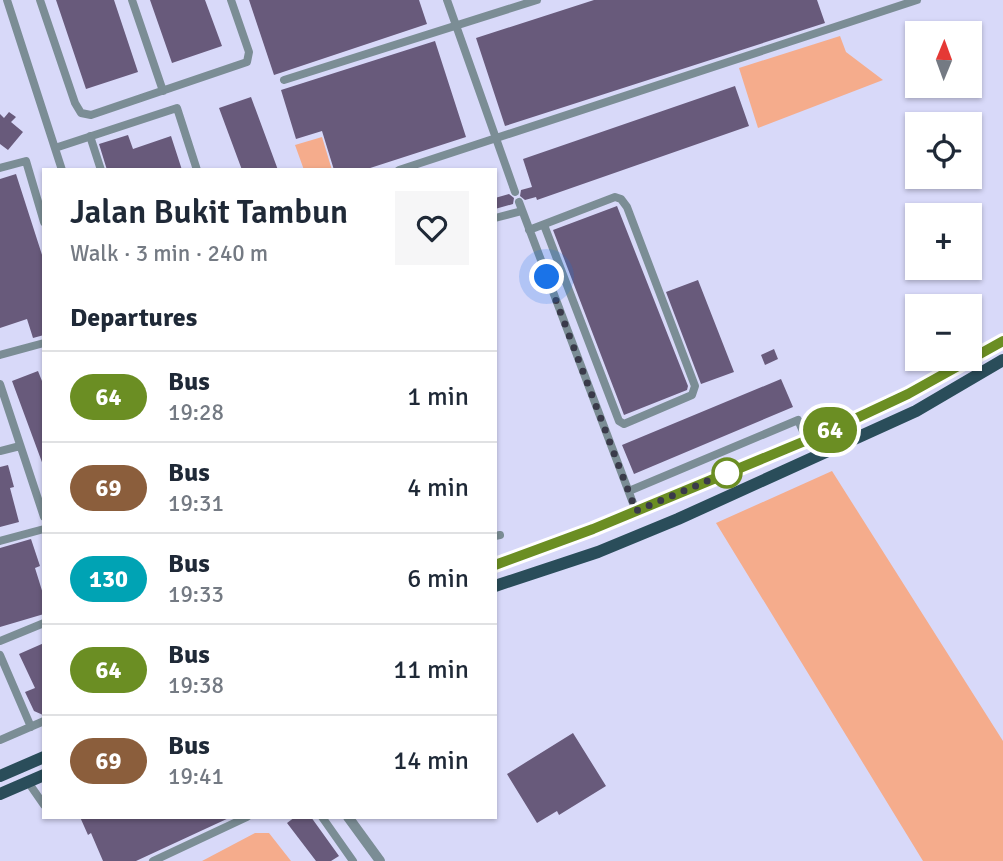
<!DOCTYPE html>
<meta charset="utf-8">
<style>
:root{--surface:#fff;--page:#f6f6f7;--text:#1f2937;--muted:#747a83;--line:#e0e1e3}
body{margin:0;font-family:Signika,sans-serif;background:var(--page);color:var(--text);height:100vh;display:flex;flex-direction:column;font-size:26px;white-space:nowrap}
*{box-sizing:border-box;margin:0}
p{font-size:23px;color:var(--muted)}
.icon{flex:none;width:38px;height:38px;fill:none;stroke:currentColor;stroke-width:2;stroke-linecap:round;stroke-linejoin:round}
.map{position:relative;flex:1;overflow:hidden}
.panel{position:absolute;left:42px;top:168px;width:455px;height:651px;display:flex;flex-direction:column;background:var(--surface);border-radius:0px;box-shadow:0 2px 5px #0004}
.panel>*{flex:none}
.badge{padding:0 14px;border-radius:23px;font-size:24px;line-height:46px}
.needle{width:46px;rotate:1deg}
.tools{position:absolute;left:905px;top:21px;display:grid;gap:14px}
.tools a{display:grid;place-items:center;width:77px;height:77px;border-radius:0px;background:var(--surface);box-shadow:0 2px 5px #0004;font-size:35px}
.you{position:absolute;width:35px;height:35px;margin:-18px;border:5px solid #fff;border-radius:50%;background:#1a73e8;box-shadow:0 0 0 10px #1a73e833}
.map>.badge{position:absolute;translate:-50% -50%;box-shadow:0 0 0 4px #fff}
h2{padding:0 28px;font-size:26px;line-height:63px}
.round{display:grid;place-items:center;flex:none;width:74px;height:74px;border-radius:0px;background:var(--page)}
.overview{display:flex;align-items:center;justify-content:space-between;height:119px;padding:0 28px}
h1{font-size:33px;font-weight:600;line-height:52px}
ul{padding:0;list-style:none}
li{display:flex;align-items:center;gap:21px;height:91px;padding:0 28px;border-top:2px solid var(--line)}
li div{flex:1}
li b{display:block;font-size:26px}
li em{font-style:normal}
li .badge{min-width:77px;font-weight:700;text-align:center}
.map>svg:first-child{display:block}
.green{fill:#f5ac8c}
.building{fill:#685a7b}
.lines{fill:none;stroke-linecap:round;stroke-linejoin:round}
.minor{stroke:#7b8d95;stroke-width:8}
.tertiary{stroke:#7b8d95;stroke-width:10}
.primary{stroke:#2a4d5a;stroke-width:12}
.line-casing{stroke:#fff;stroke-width:16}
.line{stroke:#6b8e23;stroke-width:10}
.walk{stroke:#3a3a4a;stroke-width:7;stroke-dasharray:0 12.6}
.stop-dot{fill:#fff;stroke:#6b8e23;stroke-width:3.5}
</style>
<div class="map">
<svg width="1003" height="861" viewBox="0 0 1003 861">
<rect width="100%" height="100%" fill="#d8d9f9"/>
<path class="green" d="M 840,36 L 846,52 L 883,80 L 758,128 L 739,68 Z
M 322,137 L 332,170 L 304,170 L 295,145 Z
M 832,471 L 1003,741 L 1003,861 L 923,861 L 716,523 Z
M 255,833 L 269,833 L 291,861 L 202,861 Z"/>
<path class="building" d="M 56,0 L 114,0 L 138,72 L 86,89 Z
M 150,0 L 205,0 L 222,46 L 172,63 Z
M 249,0 L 419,0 L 427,24 L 274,75 Z
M 594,0 L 817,0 L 825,23 L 505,126 L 476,38 Z
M 435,41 L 466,137 L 364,170 L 334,170 L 322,131 L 296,139 L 281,90 Z
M 735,86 L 749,126 L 537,200 L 536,197 L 525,200 L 520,196 L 521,190 L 532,187 L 523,159 Z
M 251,97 L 278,170 L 242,170 L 219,108 Z
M 9,112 L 16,117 L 11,122 L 23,132 L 8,150 L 0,144 L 0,114 L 4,118 Z
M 128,135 L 133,149 L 171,136 L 182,170 L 107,170 L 99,144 Z
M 16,174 L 44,261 L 44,335 L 33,338 L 27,319 L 0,328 L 0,179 Z
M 509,194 L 514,198 L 513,204 L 495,209 L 495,198 Z
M 617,206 L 688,386 L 687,390 L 624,415 L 553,230 Z
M 698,280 L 734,372 L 701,384 L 666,292 Z
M 774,349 L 778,359 L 765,365 L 761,355 Z
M 38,371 L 44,386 L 43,465 L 12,381 Z
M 781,379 L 793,407 L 634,474 L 622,445 Z
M 8,465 L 14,487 L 10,488 L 19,522 L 0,527 L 0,467 Z
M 31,539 L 40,566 L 35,568 L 44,597 L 44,614 L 0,627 L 0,548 Z
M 44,643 L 44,715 L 43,715 L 34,711 L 25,692 L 35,688 L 19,654 Z
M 573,733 L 606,786 L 559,815 L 557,811 L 537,823 L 507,774 Z
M 80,817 L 231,817 L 136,861 L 103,861 L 91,833 L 88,835 Z
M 295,817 L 311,817 L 339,856 L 331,861 L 316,861 L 287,823 Z"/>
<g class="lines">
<path class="minor" d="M 7,0 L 62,170
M 40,0 L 75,103 L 81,113 L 91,115 L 247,62 L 249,52 L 231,0
M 132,0 L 163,91
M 447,0 L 515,192
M 284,80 L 537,0
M 90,136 L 101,170
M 55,148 L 177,108 L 197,170
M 0,168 L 26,161 L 44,222
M 399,170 L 917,0
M 519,202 L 636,511
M 495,218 L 522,211
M 529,230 L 615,197 L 621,199 L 627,207 L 695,386 L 692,395 L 624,424 L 619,421 L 544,225
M 0,355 L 44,343
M 0,384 L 44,517
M 0,451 L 20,446
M 629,491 L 798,420 L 807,440
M 495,536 L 500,535
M 0,541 L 44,529
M 0,641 L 44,623
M 0,655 L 31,727
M 0,740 L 44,721
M 28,782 L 44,805
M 322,817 L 353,861
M 153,861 L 247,817"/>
<path class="tertiary" d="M 348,817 L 380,861"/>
<path class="primary" d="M 495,565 L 593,529 L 829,431 L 908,394 L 1003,341
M 495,586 L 598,552 L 678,519 L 916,411 L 1003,360
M 0,776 L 44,757
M 0,794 L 44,775"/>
</g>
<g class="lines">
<defs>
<path id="line" d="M 495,565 L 593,529 L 829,431 L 908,394 L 1003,341"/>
</defs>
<use href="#line" class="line-casing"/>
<use href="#line" class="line"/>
<path class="walk" d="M 547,277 L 636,511 L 738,468 L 727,473"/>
</g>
<circle class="stop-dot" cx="727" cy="473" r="14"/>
</svg>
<div class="tools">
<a><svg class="needle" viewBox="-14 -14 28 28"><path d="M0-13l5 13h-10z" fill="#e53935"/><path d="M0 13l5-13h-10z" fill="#747a83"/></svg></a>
<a><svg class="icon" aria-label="locate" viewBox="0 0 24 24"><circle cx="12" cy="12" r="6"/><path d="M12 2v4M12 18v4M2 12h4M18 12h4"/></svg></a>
<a>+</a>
<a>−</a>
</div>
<div class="you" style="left:547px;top:277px"></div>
<b class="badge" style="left:830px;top:430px;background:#6b8e23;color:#fff">64</b>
<section class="panel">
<div class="overview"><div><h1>Jalan Bukit Tambun</h1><p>Walk · 3 min · 240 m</p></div><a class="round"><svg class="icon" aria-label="heart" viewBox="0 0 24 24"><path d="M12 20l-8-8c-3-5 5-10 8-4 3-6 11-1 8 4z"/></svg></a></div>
<h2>Departures</h2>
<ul>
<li><span class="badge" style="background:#6b8e23;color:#fff">64</span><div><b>Bus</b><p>19:28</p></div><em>1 min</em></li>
<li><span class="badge" style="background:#8b5e3c;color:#fff">69</span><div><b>Bus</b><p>19:31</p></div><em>4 min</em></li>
<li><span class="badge" style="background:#00a3b4;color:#fff">130</span><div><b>Bus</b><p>19:33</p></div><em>6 min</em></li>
<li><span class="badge" style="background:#6b8e23;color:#fff">64</span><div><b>Bus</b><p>19:38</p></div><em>11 min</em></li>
<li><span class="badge" style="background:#8b5e3c;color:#fff">69</span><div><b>Bus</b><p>19:41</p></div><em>14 min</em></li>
</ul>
</section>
</div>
